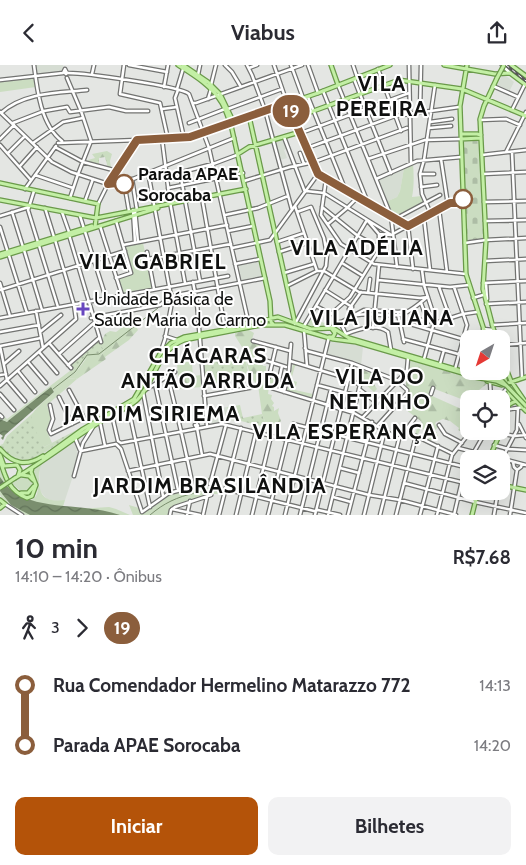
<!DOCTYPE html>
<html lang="pt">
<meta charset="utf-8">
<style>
:root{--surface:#fff;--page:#f2f2f3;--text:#2b2b33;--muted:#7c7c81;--accent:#b45309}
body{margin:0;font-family:Cabin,sans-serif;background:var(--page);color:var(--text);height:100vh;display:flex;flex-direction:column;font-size:19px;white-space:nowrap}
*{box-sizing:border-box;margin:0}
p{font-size:16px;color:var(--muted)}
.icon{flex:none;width:28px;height:28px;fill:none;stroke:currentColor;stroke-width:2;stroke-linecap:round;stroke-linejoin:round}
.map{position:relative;height:450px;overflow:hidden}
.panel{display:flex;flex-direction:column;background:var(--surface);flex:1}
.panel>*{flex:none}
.badge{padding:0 10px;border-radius:16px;font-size:18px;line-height:32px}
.needle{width:32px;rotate:219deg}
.controls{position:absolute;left:460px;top:265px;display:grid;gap:10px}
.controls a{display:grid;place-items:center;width:50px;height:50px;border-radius:10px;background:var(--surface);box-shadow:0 5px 20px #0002;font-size:25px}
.map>.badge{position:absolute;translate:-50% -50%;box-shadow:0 0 0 2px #fff}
.legs{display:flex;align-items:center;gap:8px;height:55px;padding:0 15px;font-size:16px}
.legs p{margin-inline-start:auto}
.head{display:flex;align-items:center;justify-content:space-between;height:85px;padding:0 15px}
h1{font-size:28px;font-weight:800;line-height:38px}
.action{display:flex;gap:10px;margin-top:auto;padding:10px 15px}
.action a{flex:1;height:58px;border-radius:10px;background:var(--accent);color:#fff;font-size:20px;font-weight:800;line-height:58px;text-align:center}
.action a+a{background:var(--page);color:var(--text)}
ul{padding:0 15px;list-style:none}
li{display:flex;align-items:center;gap:18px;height:60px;font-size:19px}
li i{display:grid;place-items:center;width:8px;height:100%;margin:0 6px;background:currentColor}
li i::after{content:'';width:12px;height:12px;margin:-6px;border:4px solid;border-radius:50%;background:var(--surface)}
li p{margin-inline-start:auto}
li:first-child i{background:linear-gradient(#0000 50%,currentColor 0)}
li:last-child i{background:linear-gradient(currentColor 50%,#0000 0)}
header{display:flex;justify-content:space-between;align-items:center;height:65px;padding:0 15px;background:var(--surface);font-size:22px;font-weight:800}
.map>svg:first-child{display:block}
.built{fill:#d6ddd3}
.grass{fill:url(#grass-dots)}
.forest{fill:url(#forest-firs)}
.cemetery{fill:url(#cemetery-stones)}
.green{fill:#cbddc1}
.water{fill:url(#water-waves)}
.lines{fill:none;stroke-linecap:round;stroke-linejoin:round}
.stream{stroke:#7a8e6e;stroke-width:1}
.minor-casing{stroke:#727371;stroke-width:5}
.major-casing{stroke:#6a9a4a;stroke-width:5.5}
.minor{stroke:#fff;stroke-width:2.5}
.major{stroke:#c3efa5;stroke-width:3}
.rail-casing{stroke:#575857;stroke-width:3}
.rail{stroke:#fff;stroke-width:1;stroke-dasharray:4;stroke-linecap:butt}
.major-bridge-casing{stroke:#6a9a4a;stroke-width:5.5;stroke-linecap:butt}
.major-bridge{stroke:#c3efa5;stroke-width:3}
.line-1-casing{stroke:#fff;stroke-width:11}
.line-1{stroke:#8b5e3c;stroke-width:8}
.stop-1-dot{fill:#fff;stroke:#8b5e3c;stroke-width:2.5}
.poi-dot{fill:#6847bf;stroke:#fff;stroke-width:2}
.labels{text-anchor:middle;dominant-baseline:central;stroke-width:4;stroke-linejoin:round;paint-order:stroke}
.stop-label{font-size:18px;font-weight:bold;fill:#0f100f;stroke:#fff;text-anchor:start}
.poi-label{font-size:18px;fill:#0f100f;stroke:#fff;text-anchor:start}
.district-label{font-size:22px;font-weight:bold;letter-spacing:1px;fill:#0f100f;stroke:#fff}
</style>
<header><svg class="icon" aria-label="back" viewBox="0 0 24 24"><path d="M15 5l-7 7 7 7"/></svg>Viabus<svg class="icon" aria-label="share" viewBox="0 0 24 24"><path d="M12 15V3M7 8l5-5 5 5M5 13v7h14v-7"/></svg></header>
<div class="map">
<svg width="526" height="450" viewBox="0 0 526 450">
<defs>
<pattern id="grass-dots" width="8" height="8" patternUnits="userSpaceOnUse" patternTransform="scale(1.25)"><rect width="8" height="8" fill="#cbddc1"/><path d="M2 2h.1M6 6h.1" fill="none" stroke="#adbda5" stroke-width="1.8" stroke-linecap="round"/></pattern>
<pattern id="forest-firs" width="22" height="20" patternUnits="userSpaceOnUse" patternTransform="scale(1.25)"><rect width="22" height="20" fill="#cbddc1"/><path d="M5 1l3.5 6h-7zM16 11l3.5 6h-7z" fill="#adbda5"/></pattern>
<pattern id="cemetery-stones" width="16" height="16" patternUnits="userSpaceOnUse" patternTransform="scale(1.25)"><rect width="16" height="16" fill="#cbddc1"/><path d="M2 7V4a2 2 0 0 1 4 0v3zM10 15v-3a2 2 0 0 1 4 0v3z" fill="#adbda5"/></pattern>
<pattern id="water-waves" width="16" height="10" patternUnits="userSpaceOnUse" patternTransform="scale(1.25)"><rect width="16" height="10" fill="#7a8e6e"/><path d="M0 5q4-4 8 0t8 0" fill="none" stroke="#627359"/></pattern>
</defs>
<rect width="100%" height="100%" fill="#e4e6e3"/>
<path class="built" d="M 35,0 L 63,0 L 64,7 L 36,9 Z
M 505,10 L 514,17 L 509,27 L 496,21 L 502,11 Z
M 283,73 L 287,84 L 284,85 L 287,93 L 280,95 L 275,76 Z
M 404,103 L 400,126 L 397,132 L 386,137 L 377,115 Z
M 258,196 L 262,212 L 241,216 L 239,200 Z
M 331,275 L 347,277 L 363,282 L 361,301 L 328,290 L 326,287 Z
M 227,342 L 230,355 L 208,359 L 206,346 Z
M 74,377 L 77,385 L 77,399 L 65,435 L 56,436 L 47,434 L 40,426 L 39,404 L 45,396 Z"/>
<path class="grass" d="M 312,252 L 324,258 L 327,255 L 330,257 L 331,255 L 332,258 L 335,258 L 321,262 L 308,261 L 307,259 Z
M 99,274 L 105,286 L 101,290 C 85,291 85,294 76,307 L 74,308 L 71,305 L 73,303 L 71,298 Z
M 245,291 L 249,312 L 205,321 L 203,299 Z
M 240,340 L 243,353 L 262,349 L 266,359 L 265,362 L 241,356 L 240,354 L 240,356 L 230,355 L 227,342 Z
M 33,348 L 44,382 L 86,360 L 38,392 C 24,400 8,394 0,380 L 3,379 L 7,371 Z"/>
<path class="forest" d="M 107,86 L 112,89 L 110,96 L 111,103 L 108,103 L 105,92 L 99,93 L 99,101 L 95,98 L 90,97 L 88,95 L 95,93 L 92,89 Z
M 138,258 L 140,260 L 137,263 L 138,265 L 129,275 L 105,292 L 106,294 L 77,314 L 76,313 L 66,314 L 76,307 L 89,290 L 101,290 L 105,286 L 100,280 L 105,269 L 110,266 L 116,267 L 127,259 L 131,264 Z
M 249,265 L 254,268 L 252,274 L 252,278 L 256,277 L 260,280 L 257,289 L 260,290 L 263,301 L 266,301 L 266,311 L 260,310 L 269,321 L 268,329 L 272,330 L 271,334 L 274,338 L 272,341 L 274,342 L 274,346 L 279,343 L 278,348 L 281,356 L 278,359 L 278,364 L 266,359 L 262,349 L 258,320 L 252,314 L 247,300 L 247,290 L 235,271 L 235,268 Z
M 409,295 L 488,318 L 479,325 L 479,333 L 470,332 L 464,335 L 432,323 L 430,330 L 468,347 L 467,354 L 469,355 L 469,360 L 465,357 L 464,360 L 467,362 L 466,366 L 463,365 L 460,366 L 458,365 L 459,363 L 450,356 L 443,354 L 436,357 L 435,359 L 438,362 L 434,366 L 437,367 L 436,369 L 438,370 L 436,374 L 429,376 L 428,374 L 431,372 L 430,368 L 421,363 L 417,371 L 415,370 L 417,363 L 422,357 L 405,344 L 410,337 L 407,333 L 409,326 L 406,324 L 406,316 L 409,312 L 407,310 Z
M 195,296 L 195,298 L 192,299 L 193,311 L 201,310 L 202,322 L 179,324 L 177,298 Z
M 363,305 L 376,310 L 372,316 L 377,324 L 374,327 L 365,319 L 359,306 Z"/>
<path class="cemetery" d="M 462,75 L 480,75 L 485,174 L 467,177 Z"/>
<path class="green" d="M 33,13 L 36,22 L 0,27 L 0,16 Z
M 413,99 C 414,110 414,123 412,132 L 422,131 L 424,137 L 397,152 C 390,151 389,143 386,137 L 397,132 L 400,126 L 404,103 Z
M 143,178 L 153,224 L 122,229 L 117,214 L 132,209 L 124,182 Z
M 293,299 L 300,301 L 295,301 L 291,315 L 297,317 L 295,325 L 313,329 L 311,334 L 287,326 Z
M 71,305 L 74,308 L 66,314 L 76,313 L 77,314 L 47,340 L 51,353 L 47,366 L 52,378 L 44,382 C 26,348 26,353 54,327 L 51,322 L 9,355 L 7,357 L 0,354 L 0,352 L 2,353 L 5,352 L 7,354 Z
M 260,310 L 285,317 L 283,325 L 267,320 Z
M 45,396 C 40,401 38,407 39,414 C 39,433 47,437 65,435 L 62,445 L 109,442 L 116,444 L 130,450 L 26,450 L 7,439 L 0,430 L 0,405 L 7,422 L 8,421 L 20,432 L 30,436 C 44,429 35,415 33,405 Z
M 24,411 L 27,411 L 32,416 L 32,422 L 28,427 L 21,426 L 11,418 Z
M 196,423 L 216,423 L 220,426 L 219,429 L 210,429 L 175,441 L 169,450 L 133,450 L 129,440 L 139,443 L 143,448 L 169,429 Z"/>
<path class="water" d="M 51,322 L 54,327 L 5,370 L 3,375 L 1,373 L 3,371 L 0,369 L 0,354 L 7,357 L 9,355 Z
M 0,412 C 24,450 76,435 120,450 L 30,450 L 11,440 L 3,430 L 0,426 Z"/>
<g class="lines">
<path class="stream" d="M 53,324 L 75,307 L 87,290 L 99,289 L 158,243
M 199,426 L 217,426
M 200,426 L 204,422 L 209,413
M 150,450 C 164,438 177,432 195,428"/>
<defs>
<path id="minor" d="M 34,0 C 37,25 41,60 62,76
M 124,0 L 120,29 L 160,38 L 168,74
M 129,0 L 167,7
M 225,0 L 232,7 L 241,22
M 247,0 L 252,10 L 265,45 L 292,145
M 274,0 L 287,38
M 291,0 L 303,33
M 308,0 L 318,28
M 353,0 L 357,12
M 409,0 L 411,98
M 502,0 L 510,8
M 249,3 L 257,0
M 378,4 L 401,66
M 66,6 L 67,8 L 66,9 L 65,8 Z
M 68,8 C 84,8 180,21 189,29 L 209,83 L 245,242 L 248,255 L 251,257
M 92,9 L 94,0
M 198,10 L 200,0
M 67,13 L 81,46 L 91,76
M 354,14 L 391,108
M 0,15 L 63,8 L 65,4 L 66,6
M 211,20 L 216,0
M 338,20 L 391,151 L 397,202
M 493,21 L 518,32
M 164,22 L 168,0
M 177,24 L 183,4
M 178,25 L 175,33 L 184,73
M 323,26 L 368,138
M 308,32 L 345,124
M 208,34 L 211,24
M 193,38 L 196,38 L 302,0
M 162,44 L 177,42
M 228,44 L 282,24
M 512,45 L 525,19
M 0,47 L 52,97 L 71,107 L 108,119 L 128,116 L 234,73
M 420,47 L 421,0
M 1,48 C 24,27 59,28 87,25
M 480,55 L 506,54 L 520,60
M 430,57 L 452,54
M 13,58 L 44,46 L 67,42 L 70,47 L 109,42 L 126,46 L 148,46
M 189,58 L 225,44
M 429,63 L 451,61
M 300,67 L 318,109
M 301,68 L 409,28
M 284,72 L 305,127
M 0,74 L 14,60
M 162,74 L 170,137 L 185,218
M 33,78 L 63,57 L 83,53
M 58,78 L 190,73 L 230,58
M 0,80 L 31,115
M 55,82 L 83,97 L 117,106
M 307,83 L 395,51 L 459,42
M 506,87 L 526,47
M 512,87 L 522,313
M 8,88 L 25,71
M 300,88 L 304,99
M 482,90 L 526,85
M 368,94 L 425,75 L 461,74
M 441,94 L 448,140
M 20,101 L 37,82
M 148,107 L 171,231
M 180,108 L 200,216
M 174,109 L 213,99 L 237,90
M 420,109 L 434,109
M 483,109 L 526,107
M 35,110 L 73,123
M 319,110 L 408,161
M 132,114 L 137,145
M 326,114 L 321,150 L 341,179 L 374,199 L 466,209
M 376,114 L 417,96 L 461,92
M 244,116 L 290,102 L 314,97 L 407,63
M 124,117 L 129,146
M 421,122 L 437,120
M 168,123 L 243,108
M 25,124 L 56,81
M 34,126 L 28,145 L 58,242
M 306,126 L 324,128 L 390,169
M 70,133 L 78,109 L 91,76
M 202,133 L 225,264
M 85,136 L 93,114
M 484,137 L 526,136
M 98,139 L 108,119 L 137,75
M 295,141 L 317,206
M 322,142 L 358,171 L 378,182
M 45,143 L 54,172
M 439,144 L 447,207
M 133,145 L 135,177
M 135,145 L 138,177
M 12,147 L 23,182
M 62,147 L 69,167
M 431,149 L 422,129 L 420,109 L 424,95 L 435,20
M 225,150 L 258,143 L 288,131
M 0,151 L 29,142
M 80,151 L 106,233
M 424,153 L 430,205
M 395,154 L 440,130
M 367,155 L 379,169 L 391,170 L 450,138 L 463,138
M 116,156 L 131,208 L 116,213
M 485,156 L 526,155
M 328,159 L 347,143 L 358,132
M 100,161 L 122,230
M 408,161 L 413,204
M 0,162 L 27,248
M 228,166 L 253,161
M 69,170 L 101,277
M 277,177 L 304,168
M 465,178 L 486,175 L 526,173
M 123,180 L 227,160
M 232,183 L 270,175 L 318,109
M 24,185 L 42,245
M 147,187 L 154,224
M 279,187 L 307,178
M 148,194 L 231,179
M 485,196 L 526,194
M 342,198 L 363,211
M 235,199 L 260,194
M 422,205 L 424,220 L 435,254 L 424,294
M 324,206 L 359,227 L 420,233 L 428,232
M 284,208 L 314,199
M 378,215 L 450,222 L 469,220
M 193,217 L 197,238 L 207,361
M 0,218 L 10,251
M 483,218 L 526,216
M 486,218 L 487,234
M 287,221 L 317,206 L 324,206
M 439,222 L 450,253
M 454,222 L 467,260 L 455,304
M 0,225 L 125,186
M 325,225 L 352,242
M 368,228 L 370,214
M 172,231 L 265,213
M 473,233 L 483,230
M 421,238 L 428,257
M 486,239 L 526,237
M 316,241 L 331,249 L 350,232 L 379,185 L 379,169
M 349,244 L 361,227
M 36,246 L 43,283
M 398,249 L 404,277
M 357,250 C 371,247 385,252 398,250 C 408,249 419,239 426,233
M 413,252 L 427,257 L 435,254
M 0,253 L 228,211
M 91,253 L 160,240 L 170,232
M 400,256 L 469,276
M 340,257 L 346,269
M 435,258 L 463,249 L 477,247
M 295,259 L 326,201 L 327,190 L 324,173 L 311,142 L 297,147
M 492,260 L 526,258
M 304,261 L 367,155
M 332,262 L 364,245 L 398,247 L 409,246
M 373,263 L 379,200
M 483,264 L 494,265
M 304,265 L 307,301
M 0,267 L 39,260
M 40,267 L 61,250
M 346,269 C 359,264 376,258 388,267 L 391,285
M 165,271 L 177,275
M 403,274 L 469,292
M 475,274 L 485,270
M 253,276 L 290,286
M 49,278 L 71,303
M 501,280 L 526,278
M 0,281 L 7,315 L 25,336
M 0,281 L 41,273
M 305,283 L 307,286 L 352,298 L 396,315 L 407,325 L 407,328 L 378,360
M 39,287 L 57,308
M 59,289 L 95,257
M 160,289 L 165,274 L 172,237 L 175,231
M 264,295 L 286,302
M 290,296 L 349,314 L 360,320 L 328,450
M 28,297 L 46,318
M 4,299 L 19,286
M 440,299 L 444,285
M 68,300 L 99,273
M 18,306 L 35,327
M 0,310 L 6,309
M 269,312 L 276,282
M 279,315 L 282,301
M 490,317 L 491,334
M 155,319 L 178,425
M 317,320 L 358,331
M 0,321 L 76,254 L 74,240 L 55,175
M 272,323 L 354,348 L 399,374
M 359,324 L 377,338
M 69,325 L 84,353
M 145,325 L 175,307
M 143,327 L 163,431
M 284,327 L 289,305 L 291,279
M 0,329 L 14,345
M 431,329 L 433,323
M 204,331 L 254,322
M 59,332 L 72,359
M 498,334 L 507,323
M 50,340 L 53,354 L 49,365 L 51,369 L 84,353
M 128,341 L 150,442
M 505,345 L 523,342
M 0,350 L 2,352
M 112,350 L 118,376
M 363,352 L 405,308 L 407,305 L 408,293
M 100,357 L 105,381
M 197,359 L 198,361
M 293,359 L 469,403
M 519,359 L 526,373
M 195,360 L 196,362
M 439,360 L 445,369 L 462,378
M 197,363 L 202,390
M 500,368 L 514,371 L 526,370
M 75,373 L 80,385
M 118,376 L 121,378 L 222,359 L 469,419
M 116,379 L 121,384 L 142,447 L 169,428 L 193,422 C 186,385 177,349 168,312
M 494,380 L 508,384 L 526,385
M 458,383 L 501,394
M 81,386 L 116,379
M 474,387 L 486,366
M 503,394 L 526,400
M 513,397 L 514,402 L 517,405
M 501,402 L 502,394 L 517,365 L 518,343
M 340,403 L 359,408
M 128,406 L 210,389 L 369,430 L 400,435 L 456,450
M 74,411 L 83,378 L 93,362
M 404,418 L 475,437 L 526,448
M 210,419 L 226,360
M 225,424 L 314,446 L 318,445 L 340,450
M 333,432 L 351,437
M 5,439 L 22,450
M 172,444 L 200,450
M 170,450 L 171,445 L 175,442 L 211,430
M 187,450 L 190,436
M 203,450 L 207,432
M 219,450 L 241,363
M 236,450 L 256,367
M 252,450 L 271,371
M 268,450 L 287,374
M 285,450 L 329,272
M 300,450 L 331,324
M 315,450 L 352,299
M 348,450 L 372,357
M 364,450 L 385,365
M 380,450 L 399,374 L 415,353
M 396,450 L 416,371 L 453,389
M 420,450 L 438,381
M 437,450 L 452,390 L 471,366
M 454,450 L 469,386
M 494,450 L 498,426
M 510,450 L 517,405 L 521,402 L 522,399"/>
<path id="major" d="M 178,0 C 194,10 212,21 222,38 C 226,45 228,53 231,60 L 270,236 L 271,257 L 273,259
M 183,0 L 208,17 L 220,29 L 233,56
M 331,0 L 338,20
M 444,0 L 495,9 L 510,8 L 526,20
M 467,0 L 460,41 L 466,209 L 487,274
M 511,0 L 526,11
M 249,51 L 295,258
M 294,53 L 399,15 L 462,24 L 526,51
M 230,58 L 318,28 L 390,0
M 461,69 L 477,69 L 481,70
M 461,74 L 481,73
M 238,89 L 249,82 L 300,67 L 287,38
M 0,118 L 98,139 L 95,162
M 0,135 L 96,153 L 246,124
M 0,189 L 92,161
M 0,192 L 158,143
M 329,272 L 333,272 L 335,268 L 332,264
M 496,274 L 483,224 L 486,175 L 480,54 L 484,41 L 497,13
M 501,291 L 511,316 L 526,338
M 501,302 L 510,330 L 526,346
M 487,316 L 502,320 L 526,312
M 501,365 C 505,348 502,337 523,335
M 0,384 C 13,399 26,402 43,391
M 0,390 L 4,401
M 43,393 L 83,364 L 134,334 L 160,289 L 171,278 L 184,272 L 224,265 L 251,257 L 278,252 L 311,264 L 333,263 L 349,273 L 465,307 L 500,310
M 489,394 L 501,366
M 0,395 C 5,412 9,426 27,433 L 32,431 L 36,420 L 31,407 L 32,403
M 4,401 L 17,400 L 20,405 L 18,411
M 22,410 L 29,411 L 33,415
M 15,413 C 43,397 68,377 95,360 C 107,352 128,344 138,334 C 156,315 156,286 184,275 L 261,260 L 285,260 L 333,274 L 356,277 L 476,312
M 501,420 L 526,425
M 21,428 L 28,428 L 34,421
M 0,435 L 5,439 L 0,443
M 472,450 L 478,426"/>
</defs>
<use href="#minor" class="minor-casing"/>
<use href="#major" class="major-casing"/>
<use href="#minor" class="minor"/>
<use href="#major" class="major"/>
<defs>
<path id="rail" d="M 506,0 L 526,16"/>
</defs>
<use href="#rail" class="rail-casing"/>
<use href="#rail" class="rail"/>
<defs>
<path id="major-bridge" d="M 497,13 L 504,0
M 474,309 L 502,316 L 526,341
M 474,312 L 496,316 L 505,320
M 0,423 L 15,413"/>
</defs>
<use href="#major-bridge" class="major-bridge-casing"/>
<use href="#major-bridge" class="major-bridge"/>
</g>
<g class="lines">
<defs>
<path id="line-1" d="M 124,119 L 124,117 L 108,119 L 137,75 L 190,72 L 287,38 L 318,109 L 408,161 L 450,138 L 463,138 L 463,134"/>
</defs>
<use href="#line-1" class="line-1-casing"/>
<use href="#line-1" class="line-1"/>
</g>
<g class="stop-1-dot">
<circle cx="124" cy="119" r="9"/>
<circle cx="463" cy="134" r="9"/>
</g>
<path class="poi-dot" d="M80.5 236.5h5v5h5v5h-5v5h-5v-5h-5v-5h5z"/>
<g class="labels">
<g class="stop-label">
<text x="138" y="109">Parada APAE<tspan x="138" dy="21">Sorocaba</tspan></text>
</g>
<g class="poi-label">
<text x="94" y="234">Unidade Básica de<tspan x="94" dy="21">Saúde Maria do Carmo</tspan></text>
</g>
<g class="district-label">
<text x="382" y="18">VILA<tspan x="382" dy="25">PEREIRA</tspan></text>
<text x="357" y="182">VILA ADÉLIA</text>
<text x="153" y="196">VILA GABRIEL</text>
<text x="382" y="252">VILA JULIANA</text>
<text x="208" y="290">CHÁCARAS<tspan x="208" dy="25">ANTÃO ARRUDA</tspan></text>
<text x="380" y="311">VILA DO<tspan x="380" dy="25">NETINHO</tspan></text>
<text x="152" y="348">JARDIM SIRIEMA</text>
<text x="345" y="366">VILA ESPERANÇA</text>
<text x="210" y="420">JARDIM BRASILÂNDIA</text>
</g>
</g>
</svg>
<div class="controls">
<a><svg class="needle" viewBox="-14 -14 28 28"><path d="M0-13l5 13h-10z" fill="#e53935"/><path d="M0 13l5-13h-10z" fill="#7c7c81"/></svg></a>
<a><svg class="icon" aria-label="locate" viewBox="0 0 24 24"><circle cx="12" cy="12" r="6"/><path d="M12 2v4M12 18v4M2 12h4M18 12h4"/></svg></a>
<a><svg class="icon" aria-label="layers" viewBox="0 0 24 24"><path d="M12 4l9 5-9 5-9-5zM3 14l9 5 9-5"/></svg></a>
</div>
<b class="badge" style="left:291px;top:46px;background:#8b5e3c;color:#fff">19</b>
</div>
<section class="panel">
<div class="head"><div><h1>10 min</h1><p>14:10 – 14:20 · Ônibus</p></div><b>R$7.68</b></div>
<div class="legs"><svg class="icon" aria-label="walk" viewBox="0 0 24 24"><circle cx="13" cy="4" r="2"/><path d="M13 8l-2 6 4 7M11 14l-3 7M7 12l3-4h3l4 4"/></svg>3<svg class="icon" aria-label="forward" viewBox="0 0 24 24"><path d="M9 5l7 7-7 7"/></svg><b class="badge" style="background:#8b5e3c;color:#fff">19</b></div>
<ul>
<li><i style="color:#8b5e3c"></i><b>Rua Comendador Hermelino Matarazzo 772</b><p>14:13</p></li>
<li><i style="color:#8b5e3c"></i><b>Parada APAE Sorocaba</b><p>14:20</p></li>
</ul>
<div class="action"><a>Iniciar</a><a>Bilhetes</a></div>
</section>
